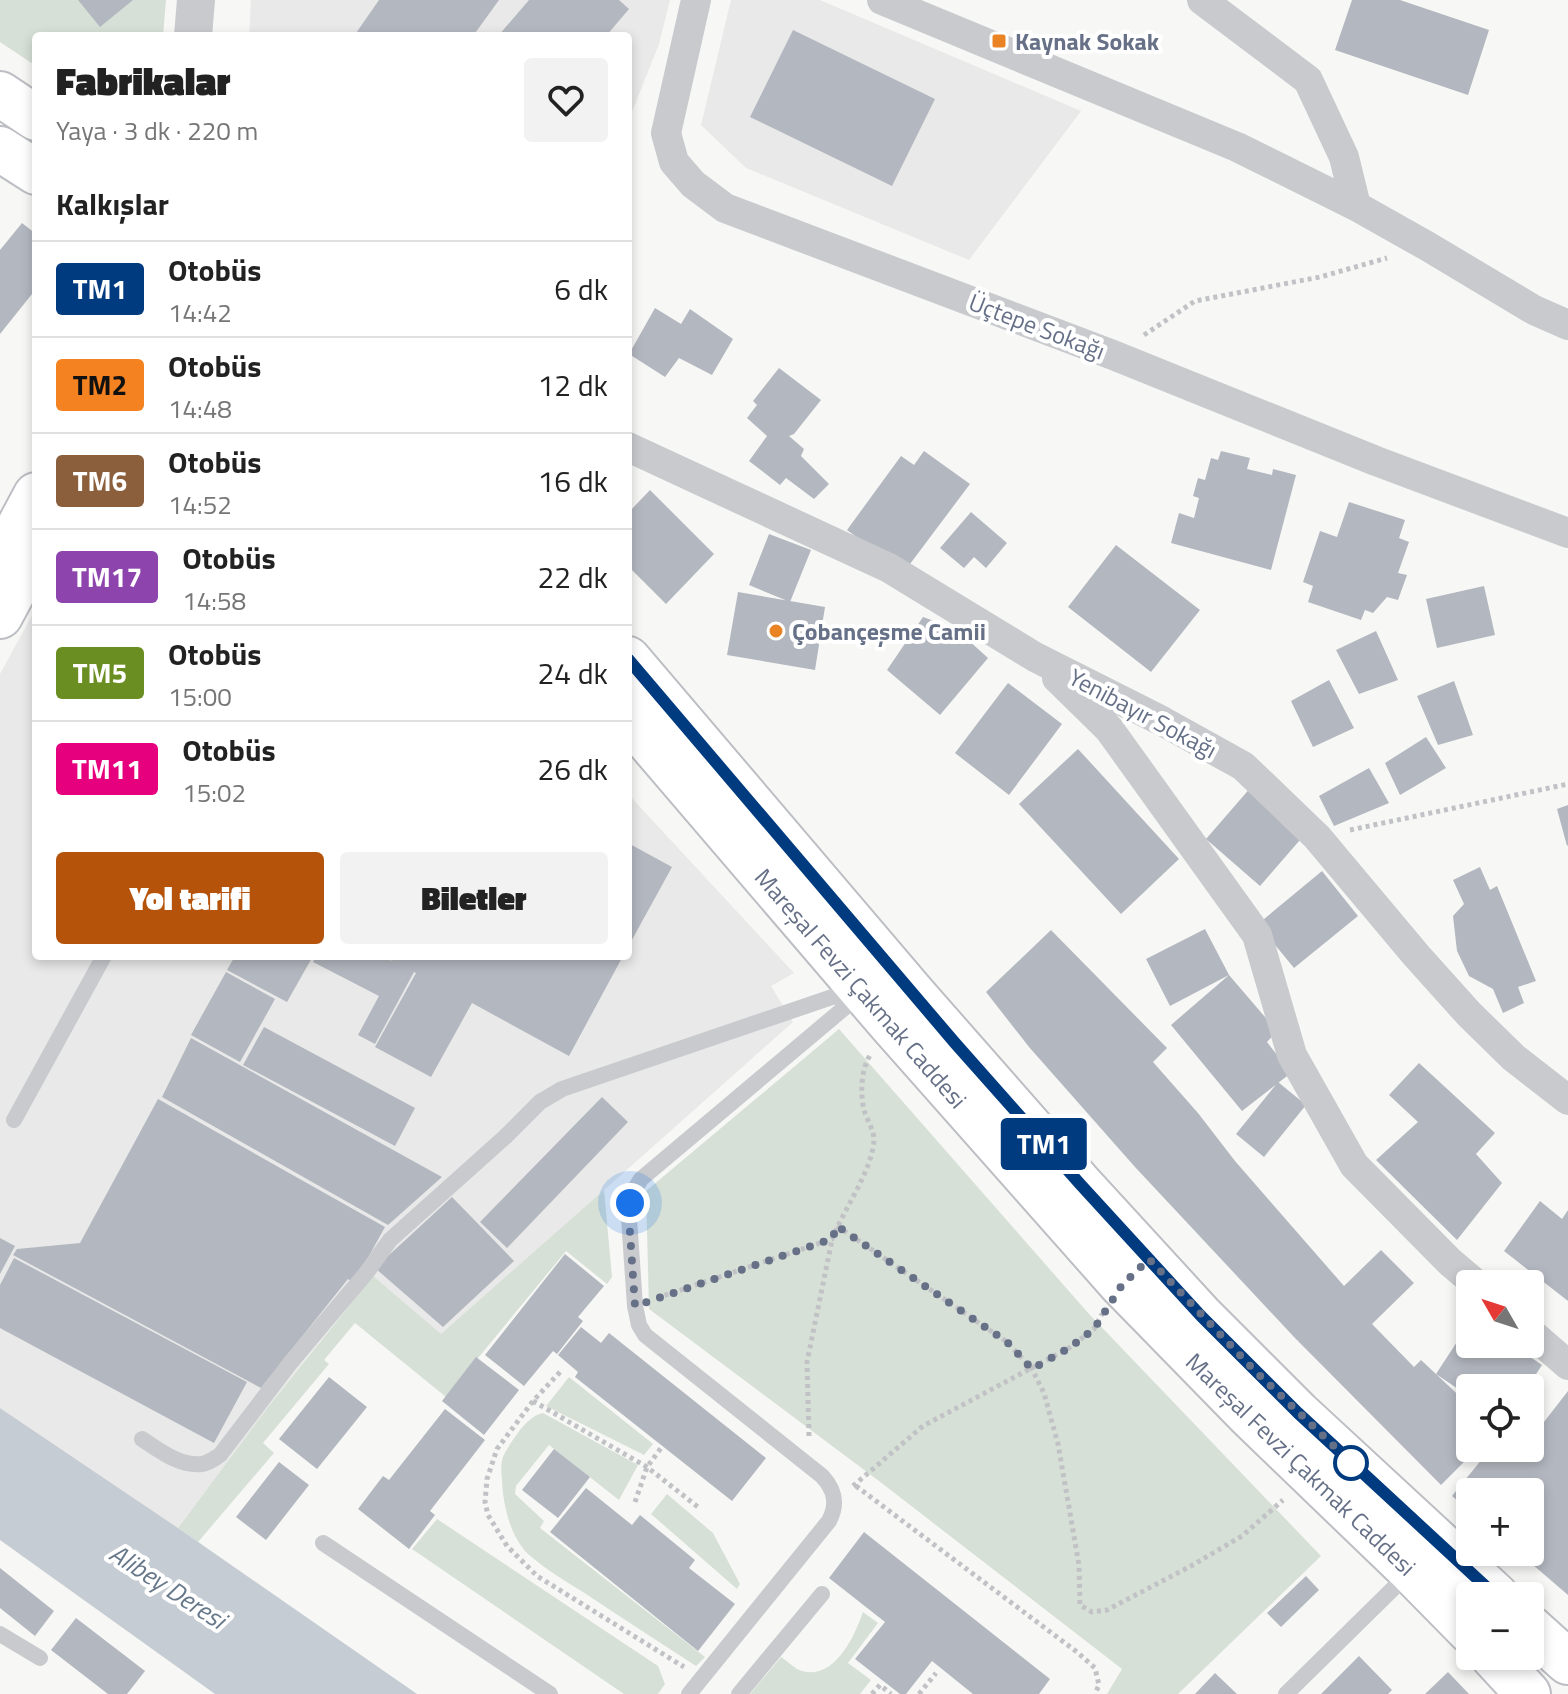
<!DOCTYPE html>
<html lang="tr">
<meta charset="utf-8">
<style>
:root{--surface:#fff;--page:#f2f2f2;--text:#222;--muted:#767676;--line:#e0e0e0;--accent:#b45309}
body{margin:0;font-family:"Titillium Web",sans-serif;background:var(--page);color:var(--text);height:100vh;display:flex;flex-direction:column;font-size:30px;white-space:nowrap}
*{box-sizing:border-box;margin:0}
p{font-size:26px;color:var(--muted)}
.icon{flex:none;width:44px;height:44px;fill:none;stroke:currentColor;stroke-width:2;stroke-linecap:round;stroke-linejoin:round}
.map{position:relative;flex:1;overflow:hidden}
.side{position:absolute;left:32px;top:32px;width:600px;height:928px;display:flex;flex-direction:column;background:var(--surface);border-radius:8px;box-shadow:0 4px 12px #0003}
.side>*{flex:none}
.badge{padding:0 16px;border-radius:6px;font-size:28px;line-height:52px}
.needle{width:52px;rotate:309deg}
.buttons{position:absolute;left:1456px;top:1270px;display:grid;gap:16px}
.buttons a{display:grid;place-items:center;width:88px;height:88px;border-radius:8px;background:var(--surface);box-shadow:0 4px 12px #0003;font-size:40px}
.you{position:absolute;width:40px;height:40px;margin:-20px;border:6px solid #fff;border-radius:50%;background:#1a73e8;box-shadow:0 0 0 12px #1a73e833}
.map>.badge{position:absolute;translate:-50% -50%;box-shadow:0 0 0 4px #fff}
h2{padding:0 24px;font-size:30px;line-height:72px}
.round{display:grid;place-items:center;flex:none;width:84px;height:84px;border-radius:8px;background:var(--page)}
.overview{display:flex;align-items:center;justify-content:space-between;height:136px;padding:0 24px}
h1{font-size:38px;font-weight:800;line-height:60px}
.cta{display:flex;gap:16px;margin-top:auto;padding:16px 24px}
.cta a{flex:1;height:92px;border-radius:8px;background:var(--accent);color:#fff;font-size:32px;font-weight:800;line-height:92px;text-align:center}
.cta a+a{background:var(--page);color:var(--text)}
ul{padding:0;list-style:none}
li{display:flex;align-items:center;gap:24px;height:96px;padding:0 24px;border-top:2px solid var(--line)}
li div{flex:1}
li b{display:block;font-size:30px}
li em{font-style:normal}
li .badge{min-width:88px;font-weight:700;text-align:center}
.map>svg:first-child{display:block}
.built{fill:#e8e9e8}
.green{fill:#d7e0d6}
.water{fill:#c6ccd3}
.building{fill:#b3b7bf}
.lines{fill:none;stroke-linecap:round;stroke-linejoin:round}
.primary-casing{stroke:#bcbec3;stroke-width:48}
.path{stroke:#c1c2c5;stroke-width:5;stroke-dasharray:4 4;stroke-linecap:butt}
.service{stroke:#c8cace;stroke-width:16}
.minor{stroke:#c8cace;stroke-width:30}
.tertiary{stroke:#c8cace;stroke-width:38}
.primary{stroke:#fff;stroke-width:44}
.line-casing{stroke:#fff;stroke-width:18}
.line{stroke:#003b80;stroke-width:12}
.walk{stroke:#667087;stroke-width:8;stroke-dasharray:0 14.4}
.poi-dot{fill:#e98324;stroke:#fff;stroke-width:3}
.stop-dot{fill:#fff;stroke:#003b80;stroke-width:4}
.labels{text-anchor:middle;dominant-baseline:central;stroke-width:8;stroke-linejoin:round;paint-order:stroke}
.poi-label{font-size:24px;font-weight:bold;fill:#667087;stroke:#fff;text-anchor:start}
.street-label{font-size:24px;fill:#667087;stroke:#fff}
.water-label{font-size:26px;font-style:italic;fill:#67788a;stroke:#fff}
</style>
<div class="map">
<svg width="1568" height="1694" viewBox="0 0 1568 1694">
<rect width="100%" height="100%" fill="#f7f8f5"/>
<path class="built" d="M 251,0 L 670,0 L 659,44 L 628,122 L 628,36 L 249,36 Z
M 731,0 L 820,0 L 1081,111 L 969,260 L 746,168 L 701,125 Z
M 36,608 L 36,956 L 628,956 L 628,794 L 794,973 L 771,986 L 793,1022 L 441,1335 L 372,1276 L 268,1407 L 178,1528 L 0,1408 L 0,674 Z"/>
<path class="green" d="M 0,0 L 166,0 L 163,36 L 36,36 L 36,66 L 0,42 Z
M 839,1029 L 1089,1314 L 1321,1556 L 1178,1694 L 1107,1694 L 1122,1669 L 879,1481 L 649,1309 L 646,1191 Z
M 604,1190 L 612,1277 L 607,1284 L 566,1251 L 446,1397 L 355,1323 L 324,1360 L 329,1364 L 263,1443 L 274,1453 L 198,1542 L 178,1528 L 268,1407 L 373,1276 L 441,1334 Z
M 569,1377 L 653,1444 L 644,1455 L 546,1406 Z
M 543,1413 L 638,1465 L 619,1500 L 549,1445 L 516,1486 L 515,1494 L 544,1521 L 540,1528 L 705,1657 L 696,1666 C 660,1643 624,1619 589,1596 C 569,1583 546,1570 528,1554 C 510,1536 503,1505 502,1480 C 501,1469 500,1461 506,1451 C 514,1438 527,1416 543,1413 Z
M 667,1494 L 713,1533 L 740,1584 L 737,1589 L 651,1514 Z
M 437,1519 L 658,1666 L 665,1684 L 658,1694 L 624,1694 L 412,1549 Z
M 863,1612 L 878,1623 L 848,1663 L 871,1680 L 860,1694 L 750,1694 L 781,1657 C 786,1660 792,1666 797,1669 C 832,1685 854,1638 863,1612 Z"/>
<path class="water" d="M 0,1408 L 178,1528 L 417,1694 L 215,1694 L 0,1540 Z"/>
<path class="building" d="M 78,0 L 133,0 L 100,27 Z
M 379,0 L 499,0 L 473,36 L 354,36 Z
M 529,0 L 619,0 L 629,9 L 606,36 L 498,36 Z
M 1352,0 L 1400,0 L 1489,30 L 1468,95 L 1335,50 Z
M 793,30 L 935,99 L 892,186 L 750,117 Z
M 22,223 L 36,234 L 36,289 L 0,334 L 0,250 Z
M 655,308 L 681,324 L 690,309 L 733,339 L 712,375 L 679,358 L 665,377 L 629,354 Z
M 779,368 L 821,400 L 794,434 L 789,436 L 804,449 L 801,456 L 829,484 L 814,499 L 786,478 L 780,485 L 749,461 L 767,436 L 747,418 L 757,405 L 753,401 Z
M 924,451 L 970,484 L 904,572 L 847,530 L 901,456 L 914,465 Z
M 1221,451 L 1250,458 L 1247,469 L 1272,475 L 1273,469 L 1296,475 L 1271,570 L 1171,543 L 1179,513 L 1194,518 L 1199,498 L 1193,496 L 1198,478 L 1205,480 L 1211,458 L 1218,460 Z
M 650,490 L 714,554 L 666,604 L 628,566 L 628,513 Z
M 1349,502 L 1405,520 L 1399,538 L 1409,542 L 1398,573 L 1407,575 L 1398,600 L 1387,597 L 1373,613 L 1365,610 L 1361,620 L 1308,602 L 1313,586 L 1303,582 L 1320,531 L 1337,537 Z
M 971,512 L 1007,543 L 986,568 L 974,557 L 964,568 L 940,548 Z
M 769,534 L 811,550 L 790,602 L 749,585 Z
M 1116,545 L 1200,610 L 1151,672 L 1068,607 Z
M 1484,586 L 1495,635 L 1437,648 L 1426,599 Z
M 738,592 L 825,607 L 815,670 L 727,655 Z
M 923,617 L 956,629 L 988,658 L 940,715 L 887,670 Z
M 1376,631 L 1398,680 L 1359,694 L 1336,650 Z
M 1329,680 L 1354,728 L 1313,747 L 1291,701 Z
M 1454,681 L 1473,735 L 1438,745 L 1417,696 Z
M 1008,683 L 1062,724 L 1009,795 L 955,753 Z
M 1426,737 L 1446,768 L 1400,795 L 1385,763 Z
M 1078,749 L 1179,859 L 1121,914 L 1019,804 Z
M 1369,768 L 1389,803 L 1334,826 L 1319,796 Z
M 1252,786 L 1306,833 L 1260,886 L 1206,839 Z
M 1568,805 L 1568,845 L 1567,846 L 1557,809 Z
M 628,843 L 672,867 L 628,947 Z
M 1480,867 L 1490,890 L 1497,886 L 1536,981 L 1518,987 L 1524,1003 L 1503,1013 L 1493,989 L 1469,976 L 1457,951 L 1453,916 L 1464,904 L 1453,880 Z
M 1322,871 L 1358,916 L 1294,968 L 1258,924 Z
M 1205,929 L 1229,975 L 1170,1006 L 1146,959 Z
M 1051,930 L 1167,1048 L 1153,1062 L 1198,1113 L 1235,1161 L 1344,1286 L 1381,1250 L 1414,1283 L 1372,1324 L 1414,1367 L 1421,1360 L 1436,1374 L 1470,1322 L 1470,1344 L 1511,1344 L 1542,1365 L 1527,1388 L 1470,1388 L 1470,1397 L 1436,1374 L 1470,1406 L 1470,1448 L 1478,1448 L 1441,1485 L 1294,1337 L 1135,1167 L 1029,1047 L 986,992 Z
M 235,956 L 313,956 L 287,1002 L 227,970 Z
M 316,956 L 382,956 L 393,962 L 385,956 L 623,956 L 569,1056 L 472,1003 L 431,1077 L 375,1047 L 416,973 L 414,972 L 375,1044 L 358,1035 L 379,996 L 313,962 Z
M 226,972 L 275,999 L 240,1062 L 191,1035 Z
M 1229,975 L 1277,1031 L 1267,1042 L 1291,1073 L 1242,1111 L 1171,1025 Z
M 264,1027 L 415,1108 L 395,1146 L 243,1065 Z
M 191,1038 L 442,1177 L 388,1225 L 162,1097 Z
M 1419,1063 L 1495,1133 L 1476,1154 L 1502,1183 L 1457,1240 L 1376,1160 L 1418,1122 L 1389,1095 Z
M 1278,1082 L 1306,1105 L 1264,1157 L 1236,1134 Z
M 602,1097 L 628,1122 L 507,1248 L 480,1222 Z
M 158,1099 L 385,1227 L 354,1283 L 348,1279 L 261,1388 L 13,1255 L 17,1249 L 80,1243 Z
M 452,1197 L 514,1261 L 443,1327 L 375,1268 Z
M 1540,1201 L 1562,1219 L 1568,1210 L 1568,1301 L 1504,1251 Z
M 0,1238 L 15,1246 L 0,1274 Z
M 565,1254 L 604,1286 L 578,1317 L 583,1321 L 557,1354 L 553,1351 L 524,1386 L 485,1355 Z
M 14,1258 L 247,1382 L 214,1443 L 0,1328 L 0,1285 Z
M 581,1327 L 601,1343 L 609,1333 L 766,1458 L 732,1501 L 575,1377 L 578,1372 L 558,1355 Z
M 476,1357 L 519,1390 L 484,1435 L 442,1401 Z
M 329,1377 L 367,1407 L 317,1469 L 279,1439 Z
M 1568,1391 L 1568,1595 L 1518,1552 L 1530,1552 L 1530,1492 L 1470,1492 L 1470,1511 L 1452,1496 L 1491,1448 L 1506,1448 L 1516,1458 L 1524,1448 L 1530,1448 L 1530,1440 Z
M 445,1409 L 485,1440 L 430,1511 L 435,1515 L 409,1549 L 358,1509 L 383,1476 L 389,1480 Z
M 554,1449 L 590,1477 L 558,1518 L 522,1490 Z
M 279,1462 L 309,1485 L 266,1540 L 236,1517 Z
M 586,1488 L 632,1525 L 640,1515 L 695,1560 L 689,1568 L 735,1604 L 698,1651 L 550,1532 Z
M 864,1532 L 1050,1679 L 1039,1694 L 973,1694 L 932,1661 L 906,1694 L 900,1694 L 855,1659 L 885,1622 L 829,1578 Z
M 0,1568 L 54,1611 L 35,1636 L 0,1608 Z
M 1306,1576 L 1319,1590 L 1281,1627 L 1267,1613 Z
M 76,1618 L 145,1671 L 127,1694 L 108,1694 L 51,1650 Z
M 1359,1656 L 1392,1690 L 1388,1694 L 1321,1694 Z
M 1448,1672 L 1469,1694 L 1425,1694 Z
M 1215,1673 L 1237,1694 L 1195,1694 Z"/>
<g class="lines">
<defs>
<path id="primary" d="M 0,94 L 36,118
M 0,149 L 36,172
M 0,562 L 36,495
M 0,616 L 36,549
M 628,659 L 914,995 L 1080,1184 L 1201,1316 L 1298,1413 L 1496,1596
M 628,717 L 890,1023 L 1122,1285 L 1249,1415 L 1411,1571 L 1470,1631
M 1530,1628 L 1568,1662
M 1493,1656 L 1528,1694"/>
</defs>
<use href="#primary" class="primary-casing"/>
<path class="path" d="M 1144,335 L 1195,301 L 1320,277 L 1387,258
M 1350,830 L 1568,784
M 837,1226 L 1007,1342 L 1032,1369 L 1044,1393 L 1058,1444 L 1079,1565 L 1080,1605 L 1092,1612 L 1107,1610 L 1191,1566 L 1242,1536 L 1283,1500
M 657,1298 L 832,1239 C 844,1209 872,1171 874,1140 C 874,1130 867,1120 864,1110 C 860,1092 861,1071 870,1055
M 560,1372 L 533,1401 L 497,1449 L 487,1479 L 485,1502 L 488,1515 L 507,1546 L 537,1576 L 684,1667
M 533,1401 L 647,1467 L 698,1507
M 809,1436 L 807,1362 L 832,1240
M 853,1486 L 923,1426 L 1069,1348 L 1094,1329 L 1102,1314
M 856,1486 L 1077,1652 L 1095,1668 L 1099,1685 L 1095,1694
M 635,1502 L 647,1467 L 661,1448
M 872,1694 L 880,1685 L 891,1694
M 919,1694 L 936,1673"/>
<path class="service" d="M 14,1120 L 104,956
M 142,1439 C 159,1450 180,1467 202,1464 C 209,1463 215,1458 220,1455 L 291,1362 L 367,1272 L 390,1240 L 505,1137 L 540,1102 L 562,1089 L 832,997 L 858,993
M 323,1543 L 550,1694
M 0,1634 L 40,1658
M 689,1694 L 829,1521 C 838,1504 835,1490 822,1476 L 645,1335 L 639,1325 L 635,1306 L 629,1218 L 633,1192 L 641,1179 L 862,993
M 739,1694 L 822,1594
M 1286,1694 L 1410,1572"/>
<path class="minor" d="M 696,0 L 666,133 L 674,162 L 693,184 L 725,208 L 1113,355 L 1376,461 L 1568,533
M 882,0 L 1237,147 L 1356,206 L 1427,246 L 1534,310 L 1568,325
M 1202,0 L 1308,80 L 1344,157 L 1356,206
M 628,447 L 889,568 L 1035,657 L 1162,721 L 1243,766 L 1317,837 L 1416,955 L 1469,1014 L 1514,1058 L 1568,1100
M 1057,678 L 1109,729 L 1257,935 L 1292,1055 L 1354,1165 L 1450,1262 L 1476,1284
M 1530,1332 L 1568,1365"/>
<path class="tertiary" d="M 193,36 L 196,0"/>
<use href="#primary" class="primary"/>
</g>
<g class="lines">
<defs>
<path id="line" d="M 628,659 L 955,1043 L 1080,1184 L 1201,1316 L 1298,1413 L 1496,1596"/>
</defs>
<use href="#line" class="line-casing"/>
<use href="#line" class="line"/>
<path class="walk" d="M 630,1203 L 629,1218 L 635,1306 L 832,1239 L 837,1226 L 1007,1342 L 1032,1369 L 1069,1348 L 1094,1329 L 1122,1285 L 1149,1259 L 1254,1370 L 1357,1468 L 1351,1463"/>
</g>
<g class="poi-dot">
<rect x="991" y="33" width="16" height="16" rx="4"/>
<circle cx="776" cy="631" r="8"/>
</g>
<circle class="stop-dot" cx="1351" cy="1463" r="16"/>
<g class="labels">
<g class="poi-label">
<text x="1015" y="41">Kaynak Sokak</text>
<text x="792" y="631">Çobançeşme Camii</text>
</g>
<g class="street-label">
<text transform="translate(1037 326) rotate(21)">Üçtepe Sokağı</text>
<text transform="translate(1143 713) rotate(28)">Yenibayır Sokağı</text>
<text transform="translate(861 988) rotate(49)">Mareşal Fevzi Çakmak Caddesi</text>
<text transform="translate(1301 1464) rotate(44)">Mareşal Fevzi Çakmak Caddesi</text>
</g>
<g class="water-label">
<text transform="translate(168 1586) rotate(33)">Alibey Deresi</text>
</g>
</g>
</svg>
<div class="buttons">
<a><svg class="needle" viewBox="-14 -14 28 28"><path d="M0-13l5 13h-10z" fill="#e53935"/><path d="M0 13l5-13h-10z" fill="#767676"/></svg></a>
<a><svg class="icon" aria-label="locate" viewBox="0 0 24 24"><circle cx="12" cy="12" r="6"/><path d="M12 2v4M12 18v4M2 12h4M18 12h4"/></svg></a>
<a>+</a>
<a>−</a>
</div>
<div class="you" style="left:630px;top:1203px"></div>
<b class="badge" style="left:1044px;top:1144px;background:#003b80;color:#fff">TM1</b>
<section class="side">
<div class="overview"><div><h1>Fabrikalar</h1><p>Yaya · 3 dk · 220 m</p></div><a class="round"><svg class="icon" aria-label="heart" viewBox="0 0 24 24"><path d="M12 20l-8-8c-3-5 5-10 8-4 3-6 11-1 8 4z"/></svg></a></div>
<h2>Kalkışlar</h2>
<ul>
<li><span class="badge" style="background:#003b80;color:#fff">TM1</span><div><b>Otobüs</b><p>14:42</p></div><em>6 dk</em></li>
<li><span class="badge" style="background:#f58220;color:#111">TM2</span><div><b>Otobüs</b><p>14:48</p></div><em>12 dk</em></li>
<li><span class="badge" style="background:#8b5e3c;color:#fff">TM6</span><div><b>Otobüs</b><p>14:52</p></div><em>16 dk</em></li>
<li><span class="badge" style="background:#8e44ad;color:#fff">TM17</span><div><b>Otobüs</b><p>14:58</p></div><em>22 dk</em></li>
<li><span class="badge" style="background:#6b8e23;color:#fff">TM5</span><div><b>Otobüs</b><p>15:00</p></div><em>24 dk</em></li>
<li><span class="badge" style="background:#e6007e;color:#fff">TM11</span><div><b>Otobüs</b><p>15:02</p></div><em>26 dk</em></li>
</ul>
<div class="cta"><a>Yol tarifi</a><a>Biletler</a></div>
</section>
</div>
